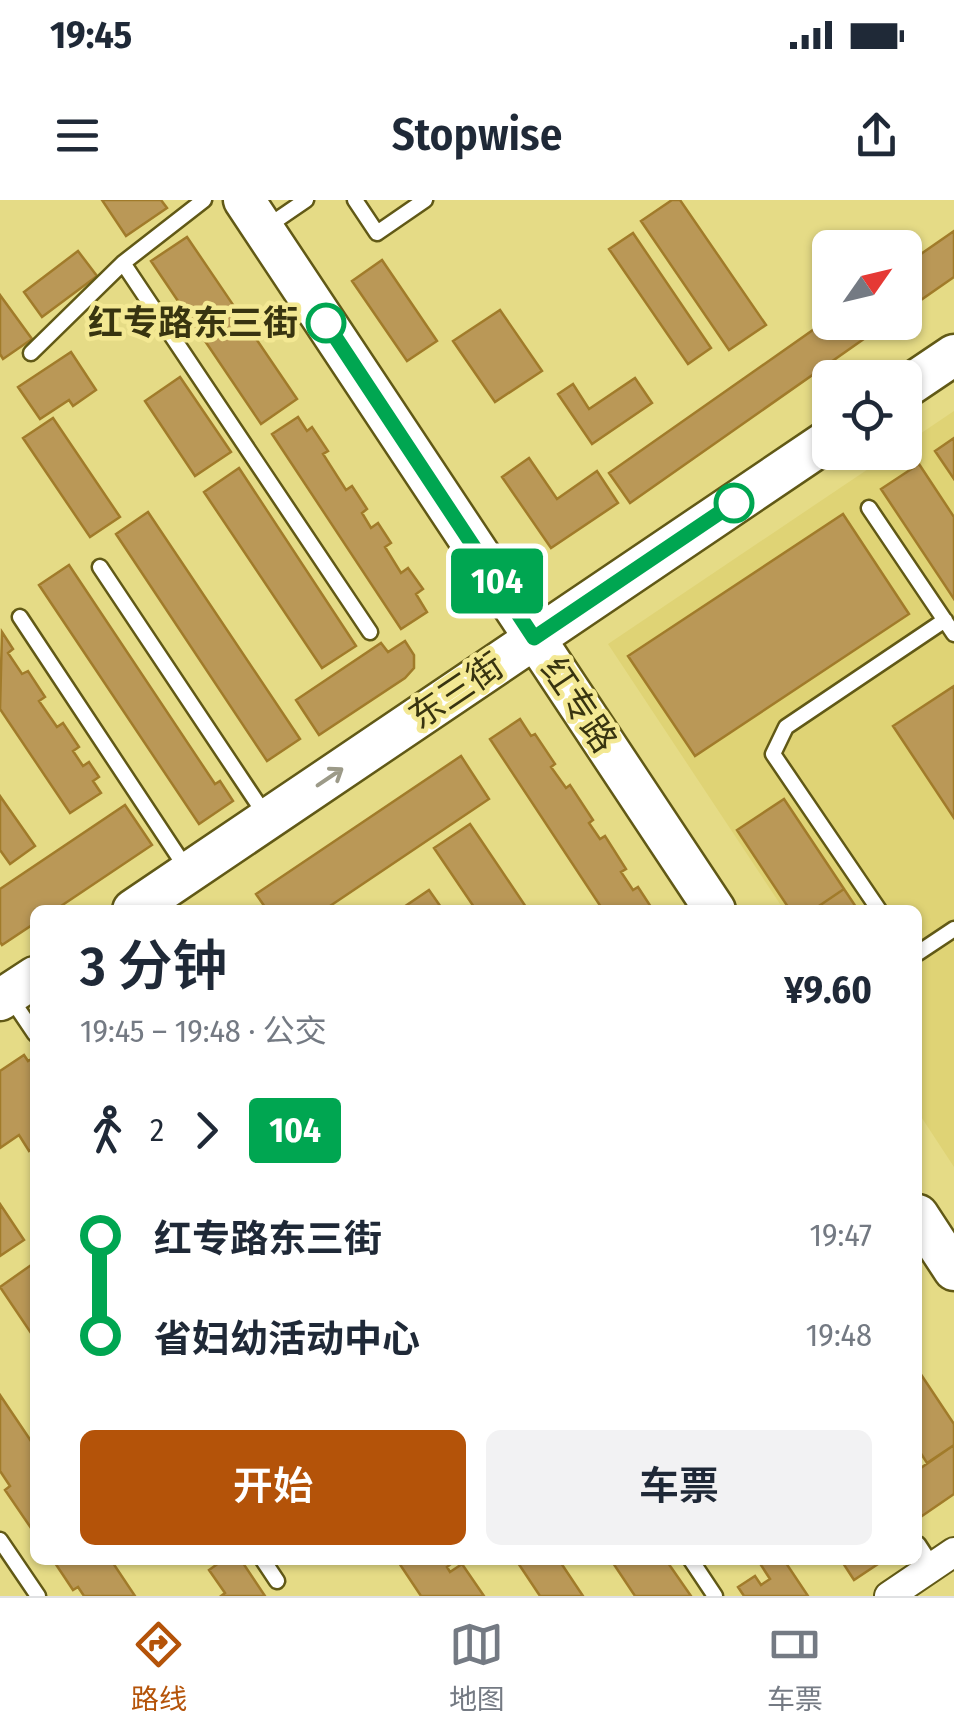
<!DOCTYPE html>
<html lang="zh">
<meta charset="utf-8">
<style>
:root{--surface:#fff;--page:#f2f2f3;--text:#1f2937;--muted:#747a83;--line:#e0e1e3;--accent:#b45309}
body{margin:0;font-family:"Fira Sans Condensed","Noto Sans SC",sans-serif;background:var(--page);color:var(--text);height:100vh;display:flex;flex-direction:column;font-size:38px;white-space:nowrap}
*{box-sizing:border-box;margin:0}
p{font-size:32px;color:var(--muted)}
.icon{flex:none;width:55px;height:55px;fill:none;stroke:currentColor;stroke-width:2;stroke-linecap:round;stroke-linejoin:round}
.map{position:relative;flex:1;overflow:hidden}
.sheet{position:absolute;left:30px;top:705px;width:892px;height:660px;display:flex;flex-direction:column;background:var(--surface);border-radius:15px;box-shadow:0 2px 8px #0004}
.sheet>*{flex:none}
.badge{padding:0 20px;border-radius:8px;font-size:35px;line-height:65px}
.needle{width:65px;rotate:56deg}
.controls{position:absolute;left:812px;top:30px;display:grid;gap:20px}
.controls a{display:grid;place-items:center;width:110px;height:110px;border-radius:15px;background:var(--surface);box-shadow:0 2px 8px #0004;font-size:50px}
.map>.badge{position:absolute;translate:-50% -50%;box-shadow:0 0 0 5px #fff}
.legs{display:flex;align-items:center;gap:15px;height:110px;padding:0 50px;font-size:32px}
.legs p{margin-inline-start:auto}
.summary{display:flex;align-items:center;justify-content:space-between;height:170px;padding:0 50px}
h1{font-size:55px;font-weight:600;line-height:75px}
.cta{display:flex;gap:20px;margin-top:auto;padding:20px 50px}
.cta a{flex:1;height:115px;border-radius:15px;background:var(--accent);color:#fff;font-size:40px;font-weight:600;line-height:115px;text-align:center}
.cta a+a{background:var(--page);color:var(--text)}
ul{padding:0 50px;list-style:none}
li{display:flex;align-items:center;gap:35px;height:100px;font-size:38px}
li i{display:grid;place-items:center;width:15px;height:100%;margin:0 12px;background:currentColor}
li i::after{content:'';width:25px;height:25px;margin:-12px;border:8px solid;border-radius:50%;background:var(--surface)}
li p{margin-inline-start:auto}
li:first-child i{background:linear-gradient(#0000 50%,currentColor 0)}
li:last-child i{background:linear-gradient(currentColor 50%,#0000 0)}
.status{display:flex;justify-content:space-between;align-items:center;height:70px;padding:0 50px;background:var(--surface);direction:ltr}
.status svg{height:28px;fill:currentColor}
header{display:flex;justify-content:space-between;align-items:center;height:130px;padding:0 50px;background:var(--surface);font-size:45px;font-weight:600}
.tabs{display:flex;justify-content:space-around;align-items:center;height:140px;border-top:2px solid var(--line);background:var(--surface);font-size:28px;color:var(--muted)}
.tabs a{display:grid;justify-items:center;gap:5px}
.tabs .current{color:var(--accent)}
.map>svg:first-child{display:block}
.built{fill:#dfd375}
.building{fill:#ba9857;stroke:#a17b2a;stroke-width:2.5}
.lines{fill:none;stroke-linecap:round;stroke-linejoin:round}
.lane-casing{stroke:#615916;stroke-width:19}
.street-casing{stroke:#615916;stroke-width:32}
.secondary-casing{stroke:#615916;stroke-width:45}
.lane{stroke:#fff;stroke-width:14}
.street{stroke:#fff;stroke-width:28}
.secondary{stroke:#fff;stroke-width:40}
.oneway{stroke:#9c9a88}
.line-1-casing{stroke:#fff;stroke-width:22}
.line-1{stroke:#00a651;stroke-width:15}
.stop-1-dot{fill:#fff;stroke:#00a651;stroke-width:5}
.labels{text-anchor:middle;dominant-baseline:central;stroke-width:9;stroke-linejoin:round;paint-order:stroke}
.stop-label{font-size:35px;font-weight:bold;fill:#383410;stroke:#f3e893;text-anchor:end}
.street-label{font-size:35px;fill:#383410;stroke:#f3e893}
</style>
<div class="status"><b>19:45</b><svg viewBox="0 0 49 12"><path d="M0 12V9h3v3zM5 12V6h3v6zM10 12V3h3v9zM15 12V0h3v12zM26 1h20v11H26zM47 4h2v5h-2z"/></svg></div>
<header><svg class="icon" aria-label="menu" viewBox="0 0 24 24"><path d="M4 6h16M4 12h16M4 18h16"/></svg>Stopwise<svg class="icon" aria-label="share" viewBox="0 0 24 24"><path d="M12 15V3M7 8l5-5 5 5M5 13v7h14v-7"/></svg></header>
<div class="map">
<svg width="954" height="1396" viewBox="0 0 954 1396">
<rect width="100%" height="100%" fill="#e5db86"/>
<path class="built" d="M 954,211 L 954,967 L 918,912 L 918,710 L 784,710 L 608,444 L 892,253 L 905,252 L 905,244 Z"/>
<path class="building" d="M 102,0 L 161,0 L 167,8 L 126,36 Z
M 672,0 L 680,0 L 766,125 L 729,150 L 641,21 Z
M 954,31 L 954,77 L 905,111 L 905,65 Z
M 633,33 L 711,148 L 688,164 L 609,49 Z
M 187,37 L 297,199 L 261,224 L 151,61 Z
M 78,51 L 97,76 L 42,117 L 24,92 Z
M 382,60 L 437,141 L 407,161 L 352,81 Z
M 0,95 L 32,139 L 3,159 L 0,154 Z
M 500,110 L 542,171 L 495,202 L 453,141 Z
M 830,118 L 830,122 L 888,122 L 630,303 L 609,273 Z
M 71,152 L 96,190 L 73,206 L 69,200 L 40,219 L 18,187 Z
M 180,177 L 231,252 L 195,276 L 145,201 Z
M 635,178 L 652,203 L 592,244 L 558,194 L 573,184 L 589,209 Z
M 298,217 L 307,231 L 312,227 L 328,251 L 323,254 L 346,290 L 352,286 L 367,309 L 362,313 L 371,328 L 378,323 L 391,343 L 385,347 L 401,373 L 408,368 L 423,389 L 416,394 L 427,412 L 401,429 L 272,234 Z
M 53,218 L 120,317 L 90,337 L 23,238 Z
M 954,238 L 954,279 L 935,251 Z
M 529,258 L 557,299 L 597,271 L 618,303 L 551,348 L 502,277 Z
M 919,264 L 954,317 L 954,399 L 881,289 Z
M 239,268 L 356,446 L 322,468 L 204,292 Z
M 148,312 L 300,539 L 267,561 L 116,334 Z
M 843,314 L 909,414 L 695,556 L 628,456 Z
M 69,365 L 215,584 L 220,581 L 233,601 L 199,624 L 39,385 Z
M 2,432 L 13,449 L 8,453 L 22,474 L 28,471 L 45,497 L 39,501 L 57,527 L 63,523 L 79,547 L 73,551 L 83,566 L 89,562 L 99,577 L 93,581 L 101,593 L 70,613 L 0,509 Z
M 405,441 L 414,455 L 414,468 L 405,478 L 319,535 L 296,500 L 381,443 L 388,452 Z
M 954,486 L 954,618 L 893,526 Z
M 520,519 L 531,536 L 535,534 L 555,564 L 551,567 L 566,588 L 570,585 L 593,620 L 589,623 L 600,639 L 605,636 L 626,669 L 621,672 L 633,690 L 638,687 L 653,710 L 603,710 L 490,539 Z
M 461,556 L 489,599 L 324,710 L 267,710 L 256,694 Z
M 0,596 L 35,646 L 10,664 L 0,650 Z
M 784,599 L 844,689 L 813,710 L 790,710 L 737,630 Z
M 125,605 L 152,645 L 55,710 L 35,710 L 35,723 L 2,745 L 0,742 L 0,689 Z
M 470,624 L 528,710 L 476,710 L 434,648 Z
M 844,689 L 858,710 L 813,710 Z
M 429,690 L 443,710 L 401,710 L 401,709 Z
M 24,855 L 28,861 L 35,857 L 35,947 L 29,951 L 19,935 L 0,948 L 0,871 Z
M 0,1004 L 24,1040 L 0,1056 Z
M 34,1063 L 35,1065 L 35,1139 L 0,1087 Z
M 918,1170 L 954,1224 L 954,1245 L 927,1263 L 918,1249 Z
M 0,1195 L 35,1247 L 35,1325 L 31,1328 L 5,1290 L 10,1286 L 0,1271 Z
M 954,1245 L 954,1294 L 922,1316 L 918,1309 L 918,1270 Z
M 53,1360 L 111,1360 L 135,1396 L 84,1396 L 78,1387 L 73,1390 Z
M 223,1360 L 241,1360 L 265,1396 L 221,1396 L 225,1393 L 209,1370 Z
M 397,1360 L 449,1360 L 451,1364 L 447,1367 L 450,1372 L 462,1364 L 484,1396 L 421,1396 Z
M 516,1360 L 559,1360 L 583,1396 L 540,1396 Z
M 611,1360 L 666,1360 L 691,1396 L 635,1396 Z
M 761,1360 L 784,1360 L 808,1396 L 744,1396 L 738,1387 L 755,1376 L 761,1385 L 770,1379 L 759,1362 Z
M 841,1360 L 884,1360 L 854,1380 Z"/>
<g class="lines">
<defs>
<path id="lane" d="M 355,0 L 377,33 L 425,0
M 265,28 L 306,0
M 123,63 L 370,432
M 31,153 L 123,63 L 204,0
M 869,308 L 954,434
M 100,367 L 266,616
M 20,417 L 188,671
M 879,710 L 773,554 L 786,527 L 945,420
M 918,753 L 954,729
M 10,797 L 35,834
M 0,1340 L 38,1396
M 918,1344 L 933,1367
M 263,1360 L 277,1381
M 691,1360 L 715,1396"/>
<path id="street" d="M 889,1396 L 954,1352"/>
<path id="secondary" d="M 244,0 L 715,710
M 905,188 L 954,155
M 133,710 L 830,239
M 0,800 L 35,777
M 918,1015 L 954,1070"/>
</defs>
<use href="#lane" class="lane-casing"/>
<use href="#street" class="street-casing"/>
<use href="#secondary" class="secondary-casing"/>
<use href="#lane" class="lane"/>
<use href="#street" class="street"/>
<use href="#secondary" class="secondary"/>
</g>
<defs><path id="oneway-shaft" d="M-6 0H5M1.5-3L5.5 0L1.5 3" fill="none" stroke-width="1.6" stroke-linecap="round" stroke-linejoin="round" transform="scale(2.5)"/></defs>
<use class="oneway" href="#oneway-shaft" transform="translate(330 577) rotate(-34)"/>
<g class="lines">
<defs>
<path id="line-1" d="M 326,123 L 534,438 L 734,303"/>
</defs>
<use href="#line-1" class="line-1-casing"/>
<use href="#line-1" class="line-1"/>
</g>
<g class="stop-1-dot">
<circle cx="326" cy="123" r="18"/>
<circle cx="734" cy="303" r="18"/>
</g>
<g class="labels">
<g class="stop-label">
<text x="298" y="123">红专路东三街</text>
</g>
<g class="street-label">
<text transform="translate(456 491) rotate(-34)">东三街</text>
<text transform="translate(579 505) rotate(56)">红专路</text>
</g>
</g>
</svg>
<div class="controls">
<a><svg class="needle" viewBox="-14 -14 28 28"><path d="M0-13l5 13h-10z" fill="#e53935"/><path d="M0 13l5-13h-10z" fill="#747a83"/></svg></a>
<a><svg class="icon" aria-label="locate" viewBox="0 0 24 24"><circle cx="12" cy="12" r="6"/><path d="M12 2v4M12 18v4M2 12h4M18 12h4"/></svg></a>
</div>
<b class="badge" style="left:497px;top:381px;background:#00a651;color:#fff">104</b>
<section class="sheet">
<div class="summary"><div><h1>3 分钟</h1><p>19:45 – 19:48 · 公交</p></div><b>¥9.60</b></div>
<div class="legs"><svg class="icon" aria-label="walk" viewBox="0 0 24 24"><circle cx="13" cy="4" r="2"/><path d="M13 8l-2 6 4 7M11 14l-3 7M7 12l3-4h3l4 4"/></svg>2<svg class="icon" aria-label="forward" viewBox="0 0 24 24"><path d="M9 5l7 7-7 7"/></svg><b class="badge" style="background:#00a651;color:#fff">104</b></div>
<ul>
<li><i style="color:#00a651"></i><b>红专路东三街</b><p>19:47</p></li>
<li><i style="color:#00a651"></i><b>省妇幼活动中心</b><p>19:48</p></li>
</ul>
<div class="cta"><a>开始</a><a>车票</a></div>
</section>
</div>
<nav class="tabs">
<a class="current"><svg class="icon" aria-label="directions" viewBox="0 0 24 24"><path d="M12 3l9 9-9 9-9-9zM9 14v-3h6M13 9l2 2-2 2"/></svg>路线</a>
<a><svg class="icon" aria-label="map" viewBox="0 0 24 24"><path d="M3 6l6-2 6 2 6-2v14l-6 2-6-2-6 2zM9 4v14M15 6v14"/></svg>地图</a>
<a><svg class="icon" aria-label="tickets" viewBox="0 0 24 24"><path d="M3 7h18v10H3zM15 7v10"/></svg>车票</a>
</nav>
